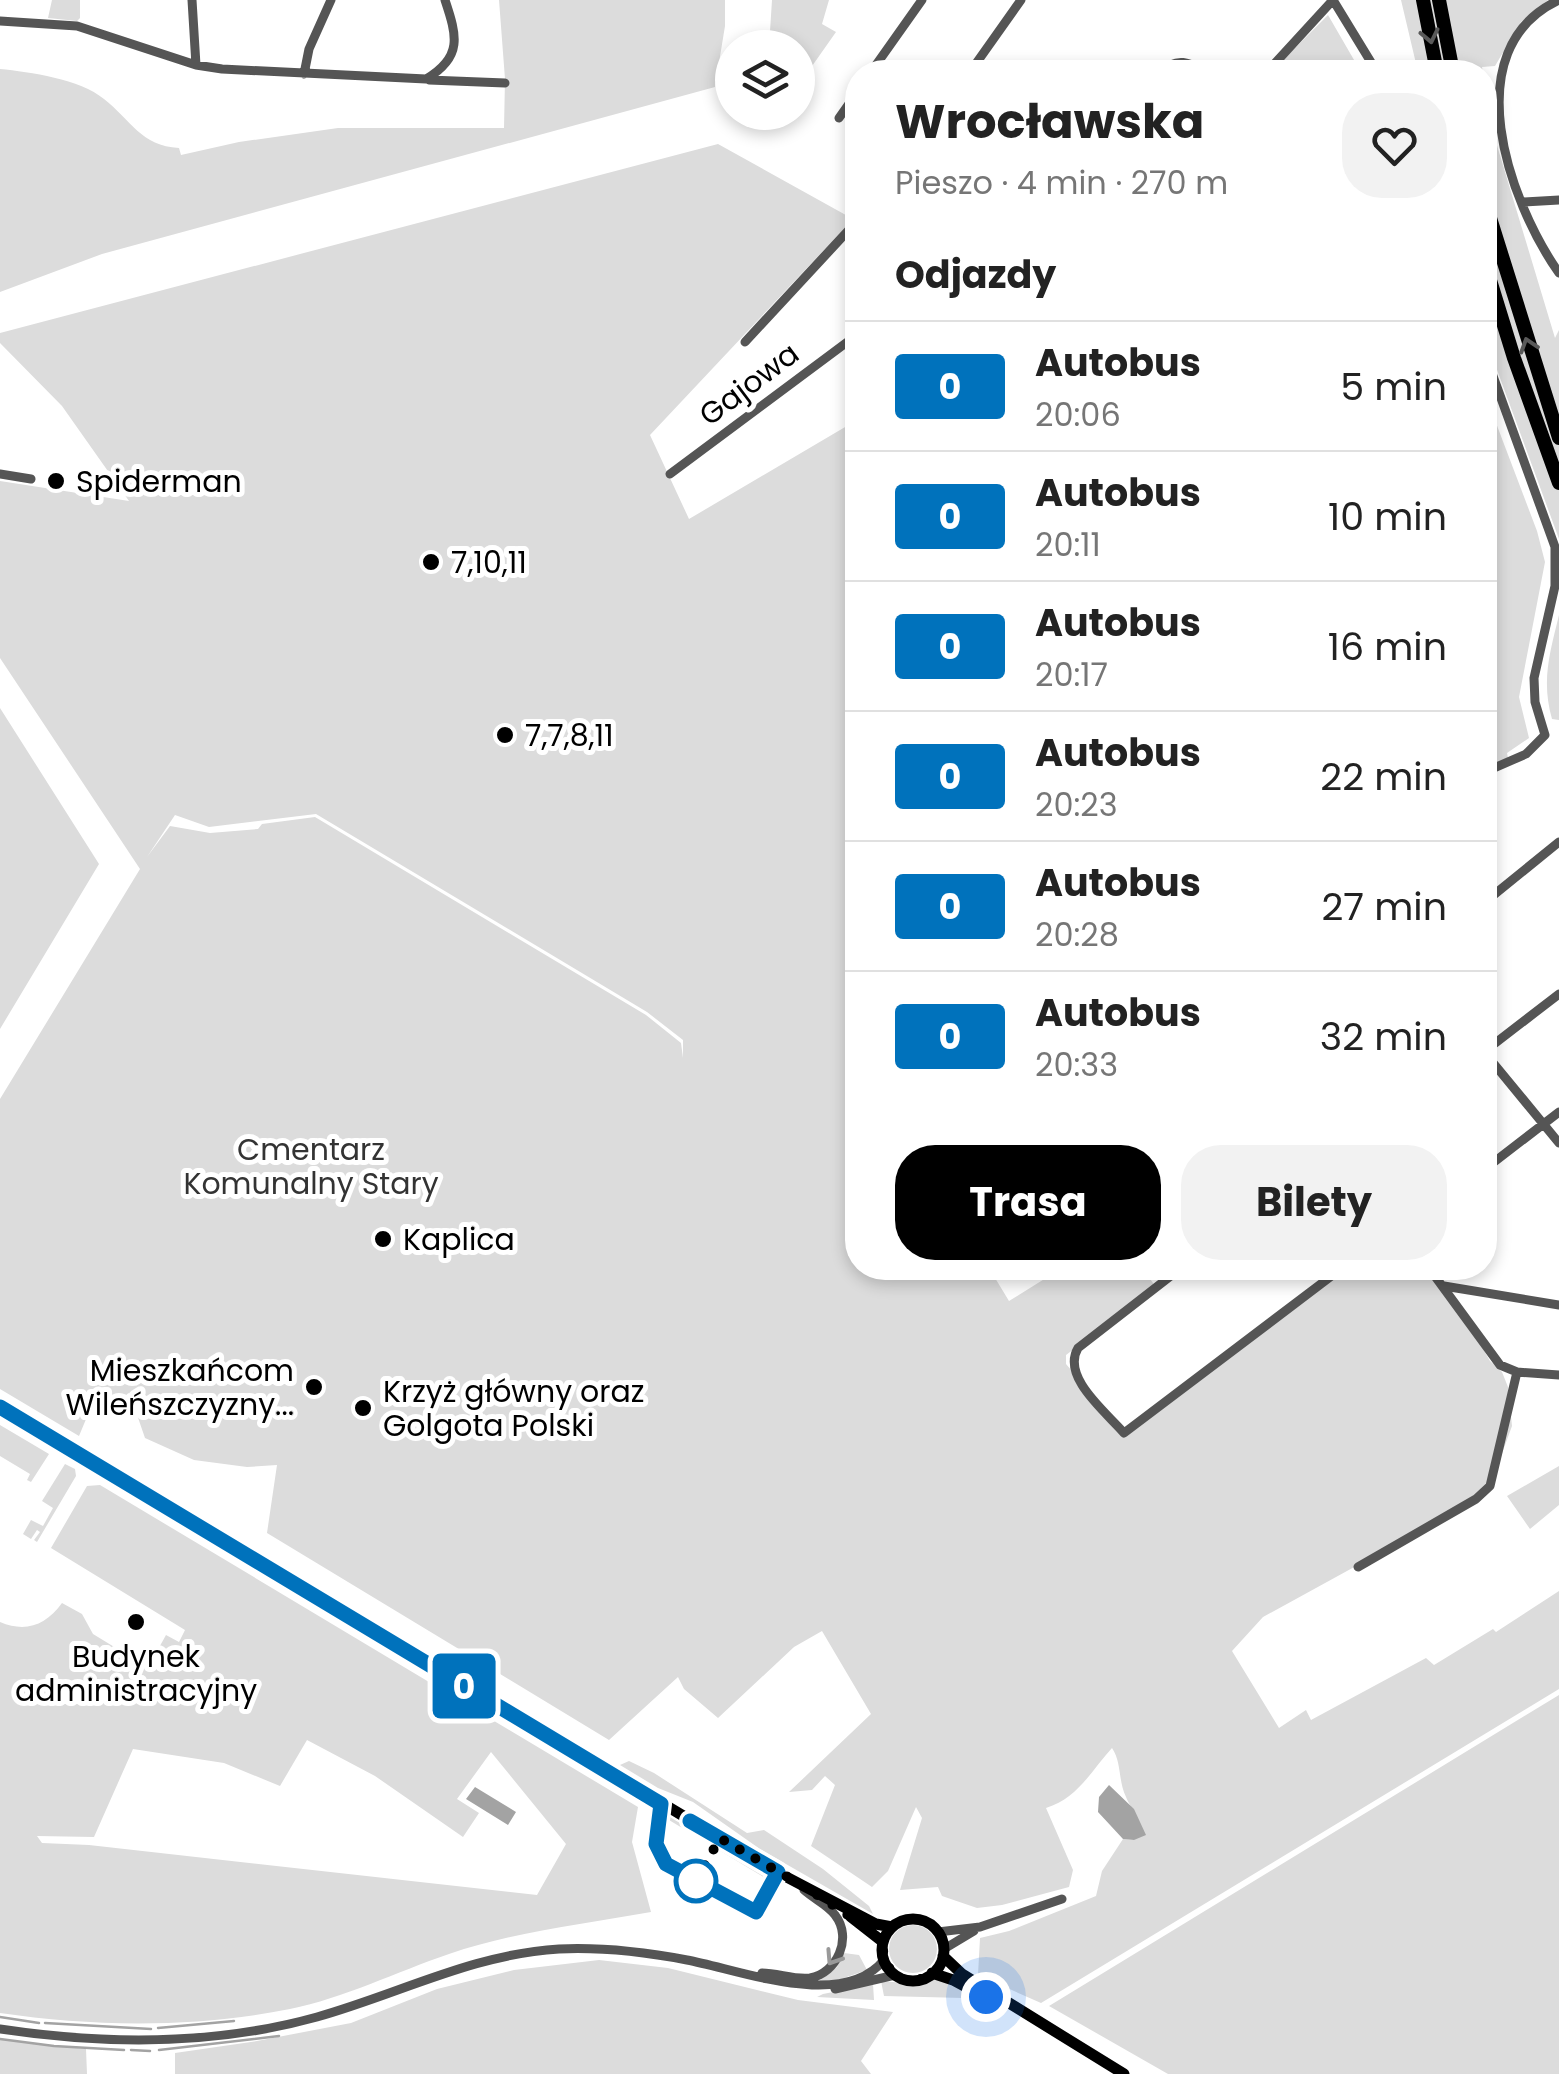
<!DOCTYPE html>
<html lang="pl">
<meta charset="utf-8">
<style>
:root{--surface:#fff;--page:#f2f2f2;--text:#222;--muted:#767676;--line:#e0e0e0;--accent:#000}
body{margin:0;font-family:Poppins,sans-serif;background:var(--page);color:var(--text);height:100vh;display:flex;flex-direction:column;font-size:38px;white-space:nowrap}
*{box-sizing:border-box;margin:0}
p{font-size:32px;color:var(--muted)}
.icon{flex:none;width:55px;height:55px;fill:none;stroke:currentColor;stroke-width:2;stroke-linecap:round;stroke-linejoin:round}
.map{position:relative;flex:1;overflow:hidden}
.details{position:absolute;left:845px;top:60px;width:652px;height:1220px;display:flex;flex-direction:column;background:var(--surface);border-radius:40px;box-shadow:0 5px 15px #0003}
.details>*{flex:none}
.badge{padding:0 20px;border-radius:8px;font-size:35px;line-height:65px}
.fabs{position:absolute;left:715px;top:30px;display:grid;gap:20px}
.fabs a{display:grid;place-items:center;width:100px;height:100px;border-radius:50%;background:var(--surface);box-shadow:0 5px 15px #0003;font-size:50px}
.you{position:absolute;width:50px;height:50px;margin:-25px;border:8px solid #fff;border-radius:50%;background:#1a73e8;box-shadow:0 0 0 15px #1a73e833}
.map>.badge{position:absolute;translate:-50% -50%;box-shadow:0 0 0 5px #fff}
h2{padding:0 50px;font-size:38px;line-height:90px}
.round{display:grid;place-items:center;flex:none;width:105px;height:105px;border-radius:40px;background:var(--page)}
.summary{display:flex;align-items:center;justify-content:space-between;height:170px;padding:0 50px}
h1{font-size:48px;font-weight:700;line-height:75px}
.cta{display:flex;gap:20px;margin-top:auto;padding:20px 50px}
.cta a{flex:1;height:115px;border-radius:40px;background:var(--accent);color:#fff;font-size:40px;font-weight:700;line-height:115px;text-align:center}
.cta a+a{background:var(--page);color:var(--text)}
ul{padding:0;list-style:none}
li{display:flex;align-items:center;gap:30px;height:130px;padding:0 50px;border-top:2px solid var(--line)}
li div{flex:1}
li b{display:block;font-size:38px}
li em{font-style:normal}
li .badge{min-width:110px;font-weight:700;text-align:center}
.map>svg:first-child{display:block}
.green{fill:#dcdcdc;fill-rule:evenodd}
.water{fill:#a3a3a3}
.lines{fill:none;stroke-linecap:round;stroke-linejoin:round}
.stream{stroke:#a3a3a3;stroke-width:2.5}
.minor{stroke:#555;stroke-width:9}
.major{stroke:#000;stroke-width:11}
.highway{stroke:#000;stroke-width:14}
.oneway{stroke:#595959}
.oneway2{stroke:#999}
.line-casing{stroke:#fff;stroke-width:22}
.line{stroke:#0072bc;stroke-width:15}
.walk{stroke:#000;stroke-width:10;stroke-dasharray:0 18}
.poi-dot{fill:#000;stroke:#fff;stroke-width:4}
.stop-dot{fill:#fff;stroke:#0072bc;stroke-width:5}
.labels{text-anchor:middle;dominant-baseline:central;stroke-width:10;stroke-linejoin:round;paint-order:stroke}
.street-label{font-size:30px;fill:#000;stroke:#fff}
.poi-label{font-size:30px;fill:#000;stroke:#fff;text-anchor:start}
.park-label{font-size:30px;fill:#333;stroke:#fff}
</style>
<div class="map">
<svg width="1559" height="2074" viewBox="0 0 1559 2074">
<rect width="100%" height="100%" fill="#fff"/>
<path class="green" d="M 52,0 L 80,0 L 80,18 L 77,21 L 48,18 Z
M 499,0 L 725,0 L 725,26 L 715,87 L 102,254 L 0,292 L 0,69 C 30,72 80,79 104,99 C 131,120 141,146 179,148 L 181,155 L 239,142 L 338,128 L 504,128 L 505,79 Z
M 772,0 L 829,0 L 822,24 L 836,32 L 798,86 L 798,48 L 769,47 Z
M 1401,0 L 1548,0 L 1521,22 L 1495,66 L 1482,67 L 1483,72 L 1418,72 Z
M 1328,15 L 1361,72 L 1271,72 Z
M 1485,85 L 1493,132 L 1555,338 L 1559,330 L 1559,539 L 1485,337 Z
M 718,144 L 853,219 L 650,435 L 689,519 L 857,420 L 858,1268 L 989,1268 L 1009,1301 L 1062,1268 L 1142,1268 L 1156,1287 L 1066,1355 L 1066,1364 L 1124,1432 L 1347,1268 L 1422,1268 L 1428,1273 L 1472,1330 L 1490,1361 L 1502,1372 L 1508,1387 L 1512,1426 L 1493,1478 L 1480,1498 L 1263,1617 L 1232,1651 L 1279,1728 L 1306,1710 L 1311,1720 L 1426,1658 L 1434,1665 L 1493,1629 L 1496,1632 L 1559,1591 L 1559,1689 L 1041,2003 L 978,1975 L 980,1938 L 1009,1931 L 1096,1896 L 1102,1871 L 1123,1839 L 1134,1840 L 1138,1820 C 1135,1811 1129,1805 1126,1797 C 1118,1781 1122,1763 1112,1748 C 1091,1771 1078,1798 1046,1808 L 1073,1870 L 1069,1887 L 1002,1905 L 977,1908 L 942,1896 L 938,1887 L 900,1890 L 922,1818 L 916,1807 L 888,1871 L 872,1887 L 811,1846 L 835,1785 L 825,1776 L 812,1790 L 789,1792 L 871,1714 L 822,1631 L 794,1647 L 718,1718 L 684,1689 L 678,1677 L 609,1740 L 267,1533 L 277,1465 L 247,1467 L 194,1460 L 145,1438 L 135,1409 L 118,1400 L 89,1412 L 79,1436 L 0,1389 L 0,1099 L 140,869 L 0,658 L 0,481 L 129,501 L 62,406 L 0,343 L 0,333 ZM 316,814 L 647,1012 L 683,1040 L 683,1058 L 681,1043 L 646,1015 L 315,817 L 262,824 L 258,829 L 210,833 L 170,826 L 147,857 L 175,815 L 209,827 Z
M 1485,394 L 1537,531 L 1545,562 L 1519,697 L 1529,738 L 1507,753 L 1508,758 L 1485,768 Z
M 1559,615 L 1559,720 L 1552,719 C 1541,681 1550,652 1559,615 Z
M 0,708 L 99,864 L 0,1029 Z
M 0,1425 L 49,1454 L 31,1482 L 27,1480 L 30,1474 L 0,1456 Z
M 65,1464 L 75,1469 L 76,1476 L 37,1542 L 34,1540 L 40,1532 L 37,1530 L 31,1539 L 23,1534 L 31,1520 L 43,1526 L 53,1508 L 42,1501 Z
M 1559,1466 L 1559,1505 L 1530,1529 L 1507,1496 Z
M 100,1485 L 638,1807 L 632,1842 L 651,1912 C 584,1924 513,1932 449,1954 C 396,1972 344,1998 290,2009 C 195,2028 95,2027 0,2013 L 0,1622 C 26,1633 46,1625 62,1603 L 82,1614 L 93,1634 L 134,1659 L 156,1653 L 166,1635 L 179,1642 L 185,1630 L 51,1548 L 87,1486 ZM 307,1740 L 375,1776 L 463,1837 L 479,1813 L 457,1799 L 491,1752 L 566,1844 L 537,1895 L 89,1845 L 42,1843 L 37,1836 L 94,1837 L 133,1749 L 224,1763 L 280,1786 Z
M 1559,1695 L 1559,2074 L 1168,2074 L 1049,2006 Z
M 629,1761 L 654,1773 L 747,1833 L 764,1830 L 823,1869 L 869,1906 L 873,1914 L 760,1849 L 693,1802 L 658,1788 L 620,1765 Z
M 668,1816 L 770,1876 L 767,1879 L 664,1817 Z
M889 1949a24 24 0 1 1 48 0a24 24 0 1 1-48 0Z
M 844,1953 L 859,1955 L 867,1970 L 838,1980 L 819,1981 L 837,1967 Z
M 599,1960 L 668,1968 L 798,2000 L 893,2012 L 861,2061 L 871,2074 L 175,2074 L 175,2053 L 257,2041 L 351,2023 L 437,1989 L 514,1970 Z
M 936,1978 L 967,1990 L 964,1998 L 884,1996 L 881,1981 L 917,1984 Z
M 873,1984 L 874,2000 L 817,1997 L 823,1994 Z
M 0,2039 L 86,2049 L 87,2074 L 0,2074 Z"/>
<path class="water" d="M 1109,1785 L 1134,1809 L 1146,1835 L 1134,1840 L 1123,1839 L 1098,1812 L 1099,1797 Z
M 475,1787 L 516,1812 L 508,1825 L 466,1799 Z"/>
<g class="lines">
<path class="stream" d="M 0,2017 L 39,2023
M 45,2023 L 151,2029
M 158,2028 L 234,2021
M 0,2039 L 54,2046 L 124,2050
M 131,2050 L 150,2051
M 159,2050 L 279,2036"/>
<path class="minor" d="M 192,0 L 196,65
M 1333,0 L 1377,72
M 1559,0 C 1454,49 1509,202 1559,273
M 0,21 L 77,26 L 196,65 L 222,69 L 426,79 C 463,57 457,36 445,0
M 871,72 L 922,0
M 970,72 L 1021,0
M 1161,72 C 1177,56 1190,63 1208,72
M 1267,72 L 1333,0
M 304,74 L 309,49 L 331,0
M 429,80 L 505,83
M 839,118 L 858,91
M 1522,202 L 1559,200
M 745,342 L 858,220
M 1485,354 L 1555,547 L 1555,586 L 1534,678 L 1535,702 L 1545,735 L 1526,754 L 1485,772
M 0,474 L 31,479
M 670,474 L 858,334
M 1485,902 L 1559,842
M 1485,1051 L 1559,994
M 1485,1053 L 1559,1143
M 1485,1169 L 1559,1112
M 1181,1268 L 1078,1348 C 1061,1377 1106,1412 1124,1433 L 1342,1268
M 1429,1268 L 1500,1365 L 1517,1372 L 1559,1375
M 1444,1286 L 1559,1305
M 1358,1567 L 1476,1499 L 1490,1486 L 1517,1372
M 938,1932 L 980,1927 L 1062,1899
M 944,1949 L 974,1931
M 762,1973 C 778,1973 794,1980 810,1978 C 837,1973 853,1938 835,1915 C 828,1905 814,1899 804,1890
M 835,1989 L 895,1975
M 0,2029 C 106,2045 213,2046 317,2017 C 399,1994 473,1954 559,1949 C 602,1947 645,1952 687,1960 C 741,1970 842,2011 884,1960"/>
<path class="major" d="M 0,1407 L 777,1872 L 876,1924 L 892,1927
M 851,1917 L 883,1942
M882 1950a31 31 0 1 1 62 0a31 31 0 1 1-62 0Z
M 943,1956 L 962,1974 L 1124,2074
M 932,1973 L 953,1980 L 992,2001"/>
<path class="highway" d="M 1423,0 L 1437,72
M 1439,0 L 1453,72
M 1485,202 L 1559,438
M 1485,264 L 1514,358 L 1559,483"/>
</g>
<defs><path id="oneway-chevron" d="M-2-3.5L2.5 0L-2 3.5" fill="none" stroke-width="1.6" stroke-linecap="round" stroke-linejoin="round" transform="scale(2.5)"/></defs>
<g class="oneway">
<use href="#oneway-chevron" transform="translate(1430 36) rotate(78)"/>
<use href="#oneway-chevron" transform="translate(1528 345) rotate(-108)"/>
</g>
<use class="oneway2" href="#oneway-chevron" transform="translate(833 1958) rotate(123)"/>
<g class="lines">
<defs>
<path id="line" d="M 0,1407 L 661,1804 L 656,1844 L 666,1864 L 756,1912 L 778,1872 L 690,1821"/>
</defs>
<use href="#line" class="line-casing"/>
<use href="#line" class="line"/>
<path class="walk" d="M 696,1881 L 720,1838 C 776,1871 833,1900 883,1942 C 881,1964 897,1987 921,1979 C 928,1977 928,1974 935,1974 C 952,1974 972,1989 986,1997"/>
</g>
<g class="poi-dot">
<circle cx="56" cy="481" r="10"/>
<circle cx="431" cy="562" r="10"/>
<circle cx="505" cy="735" r="10"/>
<circle cx="383" cy="1239" r="10"/>
<circle cx="314" cy="1387" r="10"/>
<circle cx="363" cy="1408" r="10"/>
<circle cx="136" cy="1622" r="10"/>
</g>
<circle class="stop-dot" cx="696" cy="1881" r="20"/>
<g class="labels">
<g class="street-label">
<text transform="translate(749 384) rotate(-37)">Gajowa</text>
</g>
<g class="poi-label">
<text x="76" y="481">Spiderman</text>
<text x="451" y="562">7,10,11</text>
<text x="525" y="735">7,7,8,11</text>
<text x="403" y="1239">Kaplica</text>
<text x="294" y="1370" text-anchor="end">Mieszkańcom<tspan x="294" dy="34">Wileńszczyzny...</tspan></text>
<text x="383" y="1391">Krzyż główny oraz<tspan x="383" dy="34">Golgota Polski</tspan></text>
<text x="136" y="1656" text-anchor="middle">Budynek<tspan x="136" dy="34">administracyjny</tspan></text>
</g>
<g class="park-label">
<text x="311" y="1149">Cmentarz<tspan x="311" dy="34">Komunalny Stary</tspan></text>
</g>
</g>
</svg>
<div class="fabs">
<a><svg class="icon" aria-label="layers" viewBox="0 0 24 24"><path d="M12 4l9 5-9 5-9-5zM3 14l9 5 9-5"/></svg></a>
</div>
<div class="you" style="left:986px;top:1997px"></div>
<b class="badge" style="left:464px;top:1686px;background:#0072bc;color:#fff">0</b>
<section class="details">
<div class="summary"><div><h1>Wrocławska</h1><p>Pieszo · 4 min · 270 m</p></div><a class="round"><svg class="icon" aria-label="heart" viewBox="0 0 24 24"><path d="M12 20l-8-8c-3-5 5-10 8-4 3-6 11-1 8 4z"/></svg></a></div>
<h2>Odjazdy</h2>
<ul>
<li><span class="badge" style="background:#0072bc;color:#fff">0</span><div><b>Autobus</b><p>20:06</p></div><em>5 min</em></li>
<li><span class="badge" style="background:#0072bc;color:#fff">0</span><div><b>Autobus</b><p>20:11</p></div><em>10 min</em></li>
<li><span class="badge" style="background:#0072bc;color:#fff">0</span><div><b>Autobus</b><p>20:17</p></div><em>16 min</em></li>
<li><span class="badge" style="background:#0072bc;color:#fff">0</span><div><b>Autobus</b><p>20:23</p></div><em>22 min</em></li>
<li><span class="badge" style="background:#0072bc;color:#fff">0</span><div><b>Autobus</b><p>20:28</p></div><em>27 min</em></li>
<li><span class="badge" style="background:#0072bc;color:#fff">0</span><div><b>Autobus</b><p>20:33</p></div><em>32 min</em></li>
</ul>
<div class="cta"><a>Trasa</a><a>Bilety</a></div>
</section>
</div>
